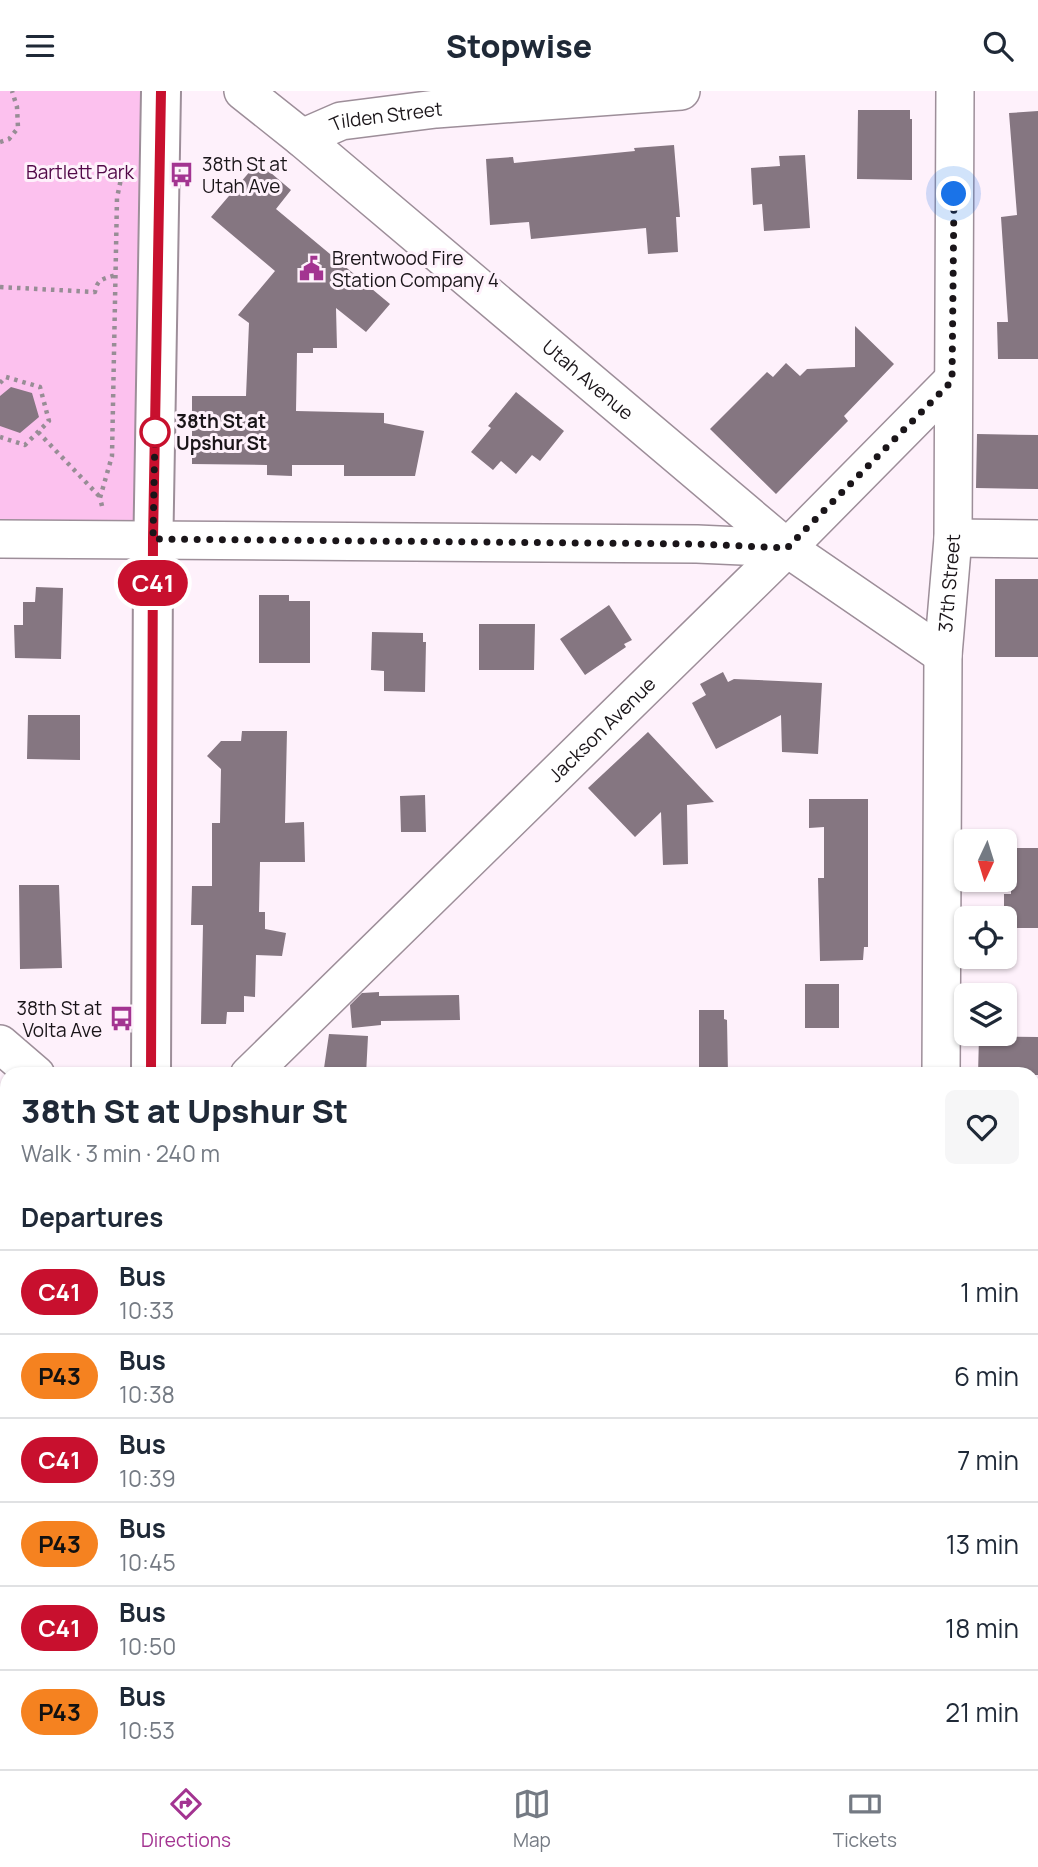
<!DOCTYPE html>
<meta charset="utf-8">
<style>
:root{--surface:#fff;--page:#f6f6f7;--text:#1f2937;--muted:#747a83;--line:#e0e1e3;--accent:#a33491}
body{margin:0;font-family:Manrope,sans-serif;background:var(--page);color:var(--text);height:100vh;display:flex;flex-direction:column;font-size:26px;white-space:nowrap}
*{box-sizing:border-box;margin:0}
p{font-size:23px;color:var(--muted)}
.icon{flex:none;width:38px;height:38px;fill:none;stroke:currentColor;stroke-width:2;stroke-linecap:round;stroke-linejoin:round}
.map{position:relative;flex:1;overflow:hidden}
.sheet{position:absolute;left:0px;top:976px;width:1040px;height:702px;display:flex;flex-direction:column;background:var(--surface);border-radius:21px 21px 0 0;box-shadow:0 2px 5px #0004}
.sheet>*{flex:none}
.badge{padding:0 14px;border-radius:23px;font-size:24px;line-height:46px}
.needle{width:46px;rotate:184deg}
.fabs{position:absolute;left:954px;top:738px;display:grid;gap:14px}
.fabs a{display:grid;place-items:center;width:63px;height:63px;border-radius:10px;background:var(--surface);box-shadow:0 2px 5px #0004;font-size:35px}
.you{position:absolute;width:35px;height:35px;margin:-18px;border:5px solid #fff;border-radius:50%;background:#1a73e8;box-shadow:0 0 0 10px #1a73e833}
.map>.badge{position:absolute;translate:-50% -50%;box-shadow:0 0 0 4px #fff}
h2{padding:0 21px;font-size:26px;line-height:63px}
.round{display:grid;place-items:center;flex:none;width:74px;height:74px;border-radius:10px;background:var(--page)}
.summary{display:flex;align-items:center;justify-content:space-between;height:119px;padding:0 21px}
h1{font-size:33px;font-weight:800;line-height:52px}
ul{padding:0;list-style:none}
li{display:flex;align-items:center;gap:21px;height:84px;padding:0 21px;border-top:2px solid var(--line)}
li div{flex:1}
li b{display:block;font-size:26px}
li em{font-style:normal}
li .badge{min-width:77px;font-weight:700;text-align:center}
header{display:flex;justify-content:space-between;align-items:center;height:91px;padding:0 21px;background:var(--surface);font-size:32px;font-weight:800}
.menu{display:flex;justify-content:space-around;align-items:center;height:98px;border-top:2px solid var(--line);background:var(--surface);font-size:19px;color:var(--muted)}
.menu a{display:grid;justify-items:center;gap:4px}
.menu .selected{color:var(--accent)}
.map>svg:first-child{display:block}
.green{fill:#fcc1ee}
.building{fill:#857681}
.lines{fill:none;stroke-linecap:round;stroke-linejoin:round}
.minor-casing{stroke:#9d8e99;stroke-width:40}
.major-casing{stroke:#9d8e99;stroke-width:42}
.path{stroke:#978d95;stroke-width:4.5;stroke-dasharray:3.5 5;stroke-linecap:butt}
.minor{stroke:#fff;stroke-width:37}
.major{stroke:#fff;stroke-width:38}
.line-casing{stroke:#fff;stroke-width:16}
.line{stroke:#c8102e;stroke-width:10}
.walk{stroke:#1a1519;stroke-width:7;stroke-dasharray:0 12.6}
.stop-dot{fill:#fff;stroke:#c8102e;stroke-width:3.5}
.labels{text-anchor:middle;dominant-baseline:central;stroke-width:6;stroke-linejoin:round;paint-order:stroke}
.street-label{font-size:19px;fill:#1a1519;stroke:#fef1fb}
.poi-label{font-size:19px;fill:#1a1519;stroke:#fef1fb;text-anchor:start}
.park-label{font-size:19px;fill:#520948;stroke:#fef1fb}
.stop-label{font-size:19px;font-weight:bold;fill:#1a1519;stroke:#fef1fb;text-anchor:start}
</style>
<header><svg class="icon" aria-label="menu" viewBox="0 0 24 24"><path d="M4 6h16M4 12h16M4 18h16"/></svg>Stopwise<svg class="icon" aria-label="search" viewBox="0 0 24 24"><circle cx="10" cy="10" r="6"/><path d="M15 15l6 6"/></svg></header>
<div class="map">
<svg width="1038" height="1678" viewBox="0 0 1038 1678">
<rect width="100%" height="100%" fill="#fef1fb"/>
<path class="green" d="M 0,0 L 161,0 L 153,448 L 0,448 Z"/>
<path class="building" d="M 858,19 L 910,19 L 910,28 L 912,28 L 912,89 L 857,88 Z
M 1038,20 L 1038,268 L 998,268 L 997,231 L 1008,231 L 1001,126 L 1017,124 L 1009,22 Z
M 674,54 L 680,126 L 676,126 L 678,161 L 648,163 L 646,137 L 531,148 L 529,131 L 490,134 L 486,68 L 513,66 L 514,72 L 635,60 L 634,57 Z
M 805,64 L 810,137 L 764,140 L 762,113 L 753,114 L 751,77 L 780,75 L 779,65 Z
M 258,71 L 291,99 L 276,118 L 390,213 L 366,241 L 336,217 L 337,257 L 313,257 L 313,262 L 297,262 L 296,320 L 384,322 L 384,332 L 424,340 L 415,385 L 344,385 L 344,374 L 292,374 L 292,385 L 267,384 L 267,374 L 192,373 L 192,305 L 246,305 L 249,232 L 238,224 L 275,180 L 211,126 Z
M 855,235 L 894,273 L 844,325 L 848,330 L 776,403 L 710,338 L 767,281 L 773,286 L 786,272 L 800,285 L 807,278 L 855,276 Z
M 11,296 L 32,302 L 39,326 L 20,342 L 0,335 L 0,305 Z
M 516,301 L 564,340 L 540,370 L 532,364 L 516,383 L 501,370 L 493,379 L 471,361 L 491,337 L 488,335 Z
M 977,343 L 1038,344 L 1038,398 L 976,397 Z
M 995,488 L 1038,488 L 1038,566 L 995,566 Z
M 36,496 L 63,497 L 61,568 L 15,567 L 14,534 L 23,534 L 23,511 L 35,511 Z
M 259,504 L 289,504 L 289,510 L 310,510 L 310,572 L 259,572 Z
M 609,514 L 632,549 L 624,553 L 626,556 L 585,584 L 560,548 Z
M 479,533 L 535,533 L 534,579 L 479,579 Z
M 372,541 L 423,542 L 423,551 L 426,551 L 425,601 L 384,600 L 384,580 L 371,579 Z
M 723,581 L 728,591 L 734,588 L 822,592 L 818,663 L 782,661 L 781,624 L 716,658 L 692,612 L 706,604 L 700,593 Z
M 28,624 L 80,624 L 80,669 L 27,668 Z
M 242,640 L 287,640 L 285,732 L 304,731 L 305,771 L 260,771 L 259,821 L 265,821 L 265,838 L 286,842 L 282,865 L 256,864 L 255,906 L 244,905 L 244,921 L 227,921 L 226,933 L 201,933 L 203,834 L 191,834 L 192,795 L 212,795 L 212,732 L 220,732 L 221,678 L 207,665 L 221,650 L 241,650 Z
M 648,641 L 714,711 L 687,714 L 688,773 L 663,774 L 661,721 L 635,746 L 588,697 Z
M 425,704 L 426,741 L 401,741 L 400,705 Z
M 809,708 L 868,708 L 868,856 L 864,856 L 863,869 L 820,870 L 818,787 L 824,787 L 824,736 L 809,737 Z
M 1011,757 L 1038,757 L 1038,837 L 1004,837 L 1004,803 L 1011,803 Z
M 19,794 L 59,794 L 62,877 L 20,878 Z
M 805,893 L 839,893 L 839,937 L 805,937 Z
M 379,901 L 379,905 L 459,904 L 460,929 L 381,930 L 381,934 L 352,937 L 350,914 L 362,902 Z
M 699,919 L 724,919 L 724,928 L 727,929 L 728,984 L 699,984 Z
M 329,943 L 368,945 L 366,984 L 323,984 Z
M 979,945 L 1038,946 L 1038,984 L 978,984 Z"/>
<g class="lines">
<defs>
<g id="minor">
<path id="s1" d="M 243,0 L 302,47 L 787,457 L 943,564"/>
<path id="s2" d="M 302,47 L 341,30 L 436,18 L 681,0"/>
<path d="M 953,447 L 1038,448"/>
<path d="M 0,448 L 697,453 L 787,457"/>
<path d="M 0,953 L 36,984"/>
<path id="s3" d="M 249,984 L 787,457 L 952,290"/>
<path id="s4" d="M 941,984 L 943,564 L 953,447 L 955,0"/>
<path d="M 1032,1099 L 1038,1099"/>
<path d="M 851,1671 L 859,1678"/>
<path d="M 933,1678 L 933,1671"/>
</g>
<path id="major" d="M 151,984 L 153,470 L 161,0
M 144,1678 L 144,1671"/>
</defs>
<use href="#minor" class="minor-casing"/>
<use href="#major" class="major-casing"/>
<path class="path" d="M 0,51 L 9,48 L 18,37 L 17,16 L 12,0
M 0,196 L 95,201 C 97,188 103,188 116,184
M 0,292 L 6,286 L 40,296 L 49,330 L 25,354 L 0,346
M 38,341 L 100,406
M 102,415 L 100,407 L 112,365 L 117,107 L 122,83"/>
<use href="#minor" class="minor"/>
<use href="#major" class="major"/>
</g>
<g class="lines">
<defs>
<path id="line" d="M 151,984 L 153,448 L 161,0"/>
</defs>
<use href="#line" class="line-casing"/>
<use href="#line" class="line"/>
<path class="walk" d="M 155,341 L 153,448 L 697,453 L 787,457 L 952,290 L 954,103"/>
</g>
<defs>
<symbol id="bus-bare" viewBox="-9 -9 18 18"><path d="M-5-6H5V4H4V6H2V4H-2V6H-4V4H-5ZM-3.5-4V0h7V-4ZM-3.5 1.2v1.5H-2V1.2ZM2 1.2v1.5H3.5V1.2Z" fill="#a33491" stroke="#fef1fb" stroke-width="2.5" paint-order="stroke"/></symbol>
<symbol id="civic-bare" viewBox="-9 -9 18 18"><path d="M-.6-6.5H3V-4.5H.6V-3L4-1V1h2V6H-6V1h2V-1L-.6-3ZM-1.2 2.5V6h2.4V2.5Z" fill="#a33491" stroke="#fef1fb" stroke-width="2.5" paint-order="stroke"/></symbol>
</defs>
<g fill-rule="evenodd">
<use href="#bus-bare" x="164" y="66" width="35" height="35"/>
<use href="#civic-bare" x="294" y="160" width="35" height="35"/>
<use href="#bus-bare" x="104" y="910" width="35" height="35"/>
</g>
<circle class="stop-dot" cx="155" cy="341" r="14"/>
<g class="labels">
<g class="street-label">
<text stroke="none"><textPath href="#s2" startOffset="88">Tilden Street</textPath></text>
<text stroke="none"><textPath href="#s1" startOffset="450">Utah Avenue</textPath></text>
<text stroke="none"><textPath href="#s4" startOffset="492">37th Street</textPath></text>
<text stroke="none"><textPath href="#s3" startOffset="494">Jackson Avenue</textPath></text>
</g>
<g class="poi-label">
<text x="202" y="73">38th St at<tspan x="202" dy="22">Utah Ave</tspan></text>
<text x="332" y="167">Brentwood Fire<tspan x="332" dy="22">Station Company 4</tspan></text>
<text x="102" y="917" text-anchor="end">38th St at<tspan x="102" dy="22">Volta Ave</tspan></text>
</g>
<g class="park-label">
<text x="80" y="81">Bartlett Park</text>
</g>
<g class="stop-label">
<text x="176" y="330">38th St at<tspan x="176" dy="22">Upshur St</tspan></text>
</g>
</g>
</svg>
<div class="fabs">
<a><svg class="needle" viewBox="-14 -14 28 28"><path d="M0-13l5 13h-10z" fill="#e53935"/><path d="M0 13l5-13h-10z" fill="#747a83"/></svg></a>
<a><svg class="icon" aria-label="locate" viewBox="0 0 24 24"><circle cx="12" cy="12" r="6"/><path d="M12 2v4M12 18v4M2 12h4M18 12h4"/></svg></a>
<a><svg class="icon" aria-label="layers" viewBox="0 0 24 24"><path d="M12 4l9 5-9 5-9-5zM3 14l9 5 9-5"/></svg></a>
</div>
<div class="you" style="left:954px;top:103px"></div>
<b class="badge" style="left:153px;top:492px;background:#c8102e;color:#fff">C41</b>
<section class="sheet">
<div class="summary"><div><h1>38th St at Upshur St</h1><p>Walk · 3 min · 240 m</p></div><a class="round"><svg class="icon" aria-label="heart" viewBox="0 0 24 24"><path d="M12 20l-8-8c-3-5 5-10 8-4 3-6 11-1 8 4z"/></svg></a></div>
<h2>Departures</h2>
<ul>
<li><span class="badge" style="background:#c8102e;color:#fff">C41</span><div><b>Bus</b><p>10:33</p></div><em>1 min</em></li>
<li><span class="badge" style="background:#f58220;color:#111">P43</span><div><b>Bus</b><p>10:38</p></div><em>6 min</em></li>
<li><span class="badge" style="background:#c8102e;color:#fff">C41</span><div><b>Bus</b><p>10:39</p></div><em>7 min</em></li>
<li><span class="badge" style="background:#f58220;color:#111">P43</span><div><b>Bus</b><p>10:45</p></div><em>13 min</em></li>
<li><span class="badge" style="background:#c8102e;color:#fff">C41</span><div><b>Bus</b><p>10:50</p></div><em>18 min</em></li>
<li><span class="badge" style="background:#f58220;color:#111">P43</span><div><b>Bus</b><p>10:53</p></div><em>21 min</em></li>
</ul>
</section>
</div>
<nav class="menu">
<a class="selected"><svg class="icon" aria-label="directions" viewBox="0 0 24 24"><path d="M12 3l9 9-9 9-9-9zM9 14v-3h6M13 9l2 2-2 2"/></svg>Directions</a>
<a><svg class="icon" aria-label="map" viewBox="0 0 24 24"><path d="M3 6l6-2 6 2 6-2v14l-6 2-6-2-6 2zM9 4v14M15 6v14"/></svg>Map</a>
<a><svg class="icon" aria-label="tickets" viewBox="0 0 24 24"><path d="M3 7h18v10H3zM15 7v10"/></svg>Tickets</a>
</nav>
